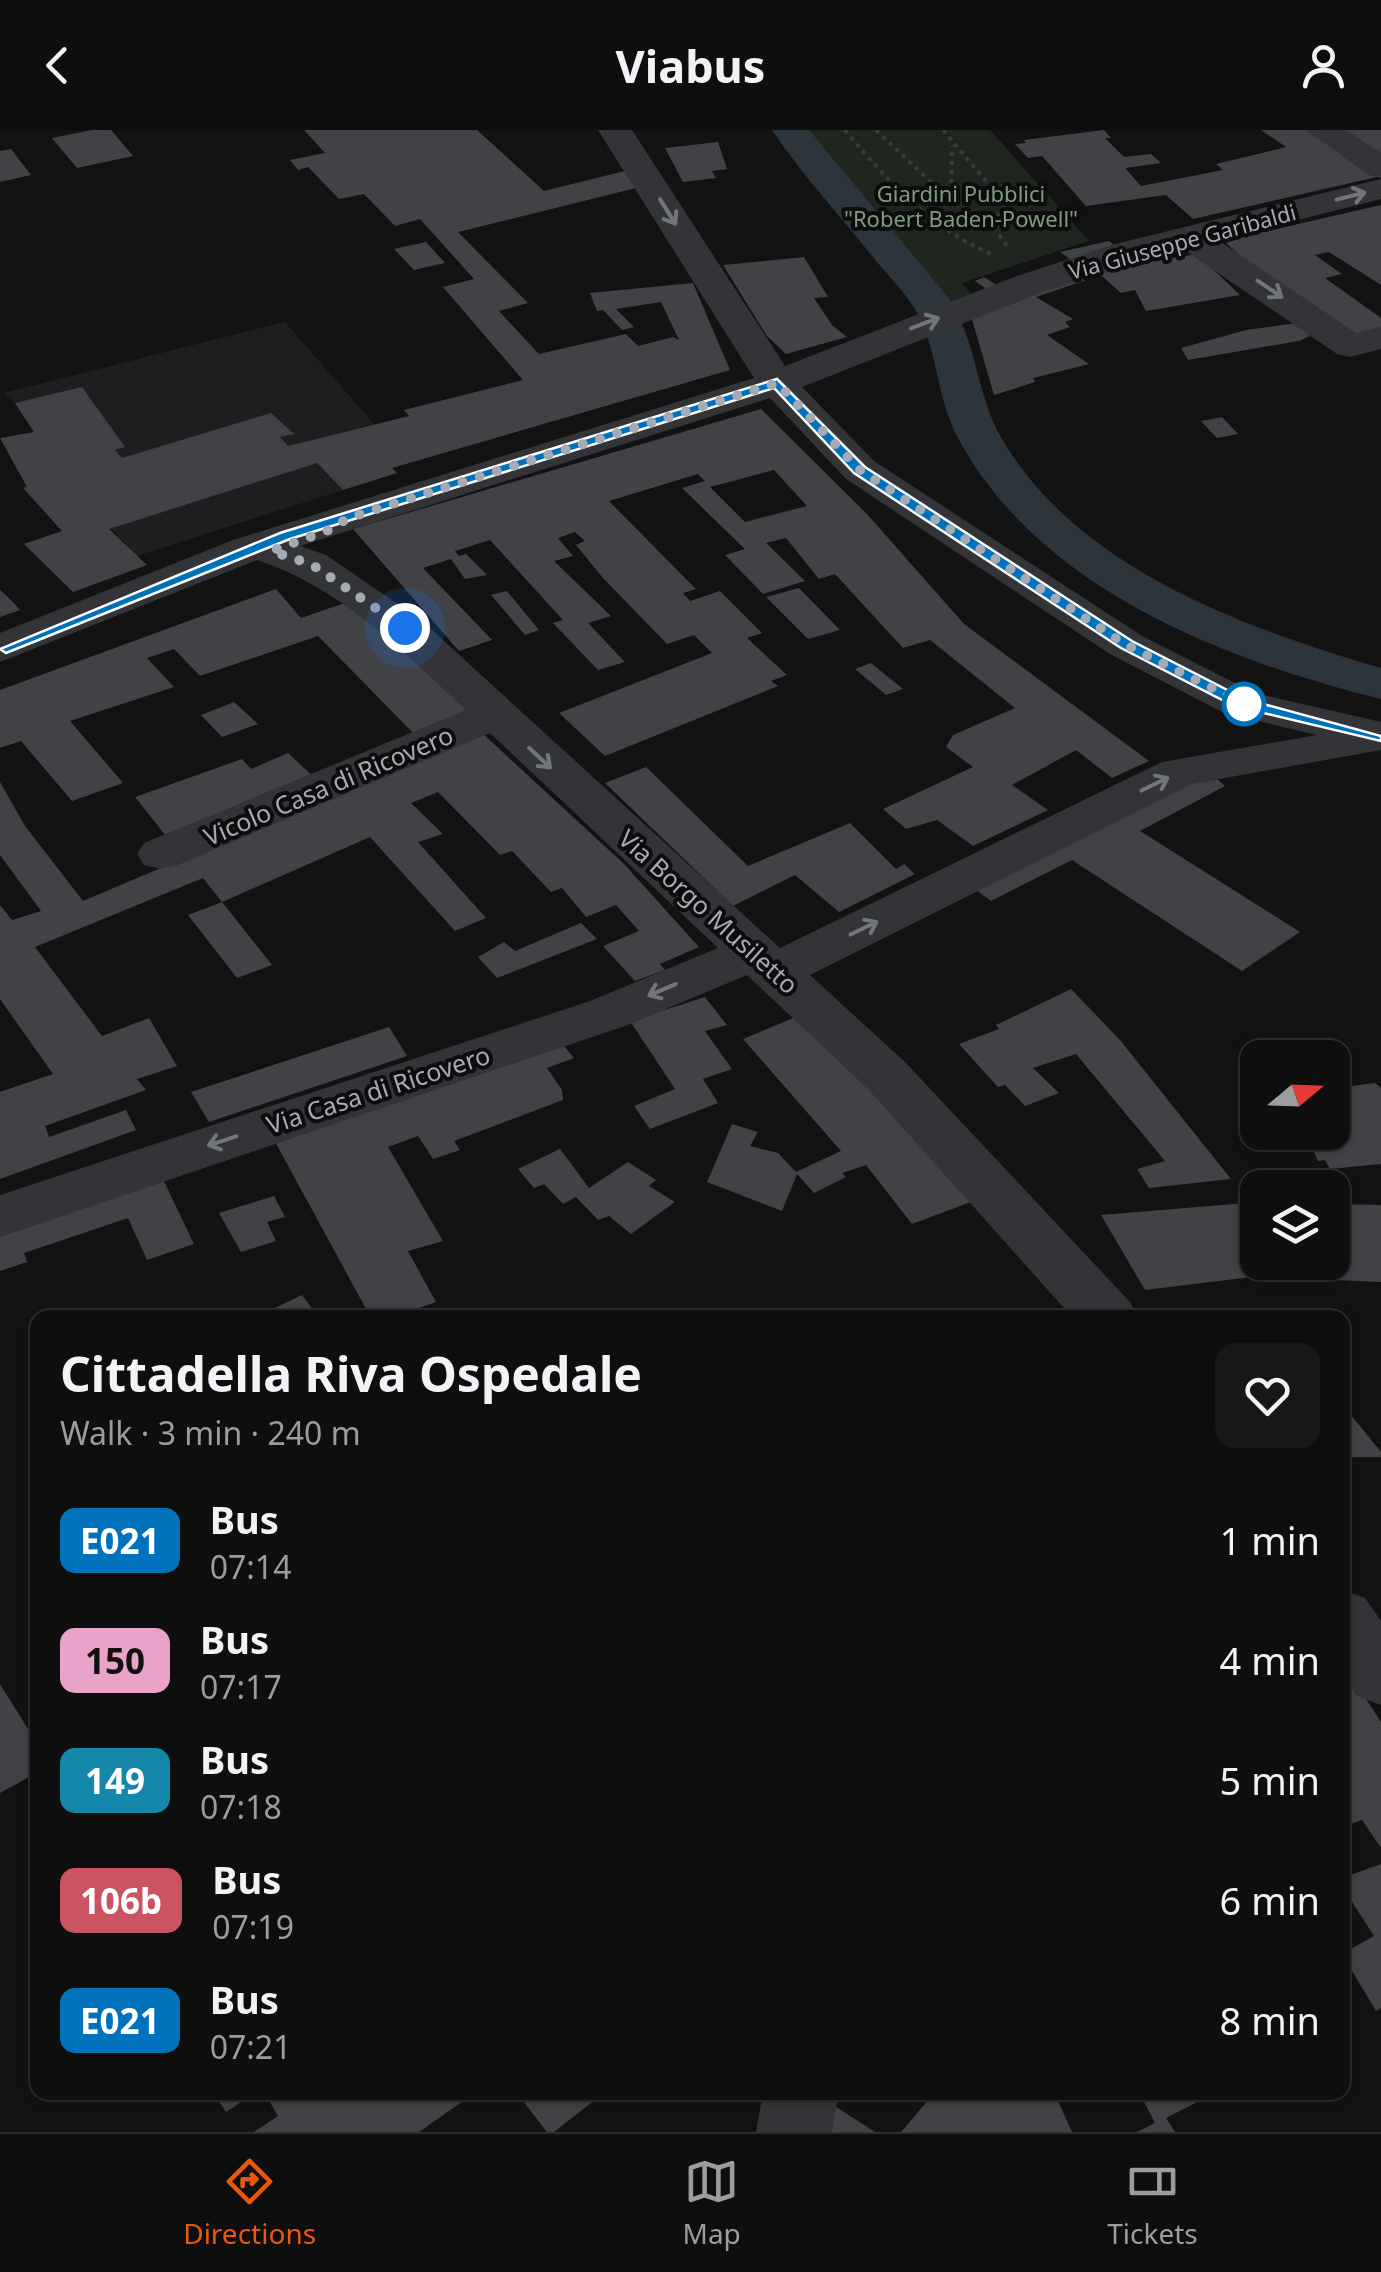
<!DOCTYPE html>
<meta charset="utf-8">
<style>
:root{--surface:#0e0e0e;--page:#171717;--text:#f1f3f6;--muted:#9b9c9e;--line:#2e2e2e;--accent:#ea580c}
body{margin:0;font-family:"Noto Sans",sans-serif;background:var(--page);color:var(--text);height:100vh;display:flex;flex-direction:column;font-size:38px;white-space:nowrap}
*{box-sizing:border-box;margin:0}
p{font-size:32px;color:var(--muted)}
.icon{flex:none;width:55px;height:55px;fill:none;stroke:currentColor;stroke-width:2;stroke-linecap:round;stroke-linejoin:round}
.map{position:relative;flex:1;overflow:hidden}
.side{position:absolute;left:30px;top:1180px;width:1320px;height:790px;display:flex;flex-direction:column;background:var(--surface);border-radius:20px;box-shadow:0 2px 8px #0004,0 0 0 2px var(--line)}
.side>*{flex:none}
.badge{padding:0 20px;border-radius:15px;font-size:35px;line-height:65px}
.needle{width:65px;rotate:71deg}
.controls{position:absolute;left:1240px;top:910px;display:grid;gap:20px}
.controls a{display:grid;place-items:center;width:110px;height:110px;border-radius:20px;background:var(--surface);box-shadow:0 2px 8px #0004,0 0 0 2px var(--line);font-size:50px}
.you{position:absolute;width:50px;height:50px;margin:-25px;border:8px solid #fff;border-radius:50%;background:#1a73e8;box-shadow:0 0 0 15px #1a73e833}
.map>.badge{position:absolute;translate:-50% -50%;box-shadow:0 0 0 5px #fff}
.round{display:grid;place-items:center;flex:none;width:105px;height:105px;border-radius:20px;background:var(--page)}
.overview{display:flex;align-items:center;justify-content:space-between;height:170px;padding:0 30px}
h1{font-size:48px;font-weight:700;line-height:75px}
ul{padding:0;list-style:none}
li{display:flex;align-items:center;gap:30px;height:120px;padding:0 30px}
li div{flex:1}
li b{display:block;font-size:38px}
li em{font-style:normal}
li .badge{min-width:110px;font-weight:700;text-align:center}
header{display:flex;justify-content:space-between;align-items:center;height:130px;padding:0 30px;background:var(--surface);font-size:45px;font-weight:700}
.tab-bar{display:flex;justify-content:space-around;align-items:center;height:140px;border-top:2px solid var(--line);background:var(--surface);font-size:28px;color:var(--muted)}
.tab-bar a{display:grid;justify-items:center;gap:5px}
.tab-bar .current{color:var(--accent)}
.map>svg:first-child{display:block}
.built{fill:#1e1e20}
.green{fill:#1f261f}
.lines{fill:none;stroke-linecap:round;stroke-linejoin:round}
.canal{fill:#2c353b;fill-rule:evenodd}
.building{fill:#414246;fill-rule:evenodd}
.path{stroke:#393b3f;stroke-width:4;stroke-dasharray:4 5;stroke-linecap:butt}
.minor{fill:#333438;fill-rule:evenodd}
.oneway{stroke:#72757c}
.line{fill:#0072bc;stroke:#fff;stroke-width:2.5}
.walk{stroke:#a5aab3;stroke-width:10;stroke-dasharray:0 18}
.stop-dot{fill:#fff;stroke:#0072bc;stroke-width:5}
.labels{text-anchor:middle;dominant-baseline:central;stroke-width:8;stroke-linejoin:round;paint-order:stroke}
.far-park-label{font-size:22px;fill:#7d9d7d;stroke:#0d0d0e}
.far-street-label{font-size:22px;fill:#a5aab3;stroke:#0d0d0e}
.street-label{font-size:25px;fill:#a5aab3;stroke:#0d0d0e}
</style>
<header><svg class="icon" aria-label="back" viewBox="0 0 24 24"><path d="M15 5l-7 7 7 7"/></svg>Viabus<svg class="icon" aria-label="person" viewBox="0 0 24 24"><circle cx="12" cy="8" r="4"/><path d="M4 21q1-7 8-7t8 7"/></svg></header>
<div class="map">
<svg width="1381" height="2002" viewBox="0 0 1381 2002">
<rect width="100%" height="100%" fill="#121213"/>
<path class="built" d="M 285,192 L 374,294 L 308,311 L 321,328 L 314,331 L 343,360 L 137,426 L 62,346 L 15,273 L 3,263 Z"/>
<path class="green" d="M 801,0 L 990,0 L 1089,111 L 962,153 L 972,165 L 951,175 Z"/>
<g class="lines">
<path class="canal" d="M 772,0 L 809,0 L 947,166 C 977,209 976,265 1002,309 C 1078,439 1245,498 1381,538 L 1381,569 C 1224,530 1039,459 958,308 C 936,268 938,218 915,179 C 904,162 889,146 876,131 C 842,88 803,46 772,0 Z"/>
</g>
<path class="building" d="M 92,0 L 111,0 L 133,26 L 77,38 L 52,8 Z
M 304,0 L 477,0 L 544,61 L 625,41 L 644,56 L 458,102 L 528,173 L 499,181 L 539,224 L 626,204 L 638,216 L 673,207 L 679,210 L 661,172 L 616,179 L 634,197 L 622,200 L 603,180 L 597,181 L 590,163 L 693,153 L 730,240 L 392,338 L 397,343 L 343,360 L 317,333 L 109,399 L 147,435 L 73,462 L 24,414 L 62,401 L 23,358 L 27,357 L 0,308 L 34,302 L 15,273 L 82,257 L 125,317 L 115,320 L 122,328 L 271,283 L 294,304 L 280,307 L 288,316 L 409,286 L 404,280 L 523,250 L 443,157 L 474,149 L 420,89 L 395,96 L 364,64 L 339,69 L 308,37 L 298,40 L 290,30 L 325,23 Z
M 1104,0 L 1111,8 L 1105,8 L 1124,27 L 1151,24 L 1161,33 L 1125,38 L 1141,56 L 1223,40 L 1216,34 L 1286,17 L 1261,0 L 1313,0 L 1381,46 L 1193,89 L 1166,65 L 1086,76 L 1042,26 L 1028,28 L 1015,14 L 1026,13 L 1024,10 Z
M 1335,0 L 1381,0 L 1381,29 Z
M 718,12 L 727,39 L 712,41 L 716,48 L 683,52 L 665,18 Z
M 11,19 L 31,45 L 0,52 L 0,21 Z
M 1381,75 L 1381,155 L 1329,122 L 1315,125 L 1342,144 L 1325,148 L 1381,188 L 1381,198 L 1346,207 L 1272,155 L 1224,111 Z
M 1109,111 L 1138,134 L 1197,124 L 1240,165 L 1146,181 L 1135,160 L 1121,163 L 1101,145 L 1036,167 L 1073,189 L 1065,192 L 1070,197 L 1047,205 L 1089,234 L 1033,248 L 1035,252 L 994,265 L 971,186 L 1005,172 L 975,151 L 984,147 L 1017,168 L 1085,140 L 1060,122 Z
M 426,112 L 445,133 L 414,140 L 394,119 Z
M 804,127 L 828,167 L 814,168 L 832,195 L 847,207 L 786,224 L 767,206 L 723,135 Z
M 1298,193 L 1310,206 L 1299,211 L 1188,230 L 1181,218 L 1246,200 Z
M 761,279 L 867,384 L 964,494 L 1149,631 L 1112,648 L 1076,620 L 1012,655 L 1048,680 L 973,716 L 937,690 L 906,699 L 883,679 L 973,637 L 946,617 L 953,605 L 1015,578 L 930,510 L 903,518 L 835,444 L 819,449 L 786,408 L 766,413 L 805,451 L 763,464 L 725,425 L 745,419 L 682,358 L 705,351 L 698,344 L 609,371 L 696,459 L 683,463 L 690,471 L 720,461 L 762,503 L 747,508 L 787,545 L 771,551 L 778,556 L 605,626 L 559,583 L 712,523 L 694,505 L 667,514 L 603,448 L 576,415 L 585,411 L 575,402 L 558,408 L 573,426 L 554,431 L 611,486 L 588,493 L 625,532 L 598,540 L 553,493 L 563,490 L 490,410 L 455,421 L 459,426 L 466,424 L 487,445 L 465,449 L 451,429 L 423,438 L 492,510 L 459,521 L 353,399 ZM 774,340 L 807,376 L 745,392 L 710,357 Z
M 1222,287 L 1238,304 L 1217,308 L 1201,291 Z
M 799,458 L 840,500 L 808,509 L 766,467 Z
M 276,459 L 301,488 L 359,468 L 474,586 L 419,609 L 318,506 L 200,546 L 174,519 L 147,528 L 174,557 L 70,591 L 123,653 L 72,671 L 21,611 L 0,618 L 0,560 Z
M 0,460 L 12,471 L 20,480 L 0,487 Z
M 507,461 L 539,500 L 525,505 L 491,465 Z
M 871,533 L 903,559 L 886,565 L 855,539 Z
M 234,572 L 258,594 L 222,607 L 201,585 Z
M 481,602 L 624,734 L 699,817 L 660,834 L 665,840 L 635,851 L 603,816 L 639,801 L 616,775 L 586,787 L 562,758 L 551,762 L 512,721 L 500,725 L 438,662 L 411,673 L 443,704 L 418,712 L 486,788 L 455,801 L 370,707 L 222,772 L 203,748 L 35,817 L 102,906 L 149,888 L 177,936 L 137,949 L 146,960 L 45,996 L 49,1007 L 126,980 L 136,1000 L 0,1049 L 0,962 L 53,944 L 0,869 L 0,775 L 12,790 L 41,781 L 0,725 L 0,652 L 25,696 L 83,771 Z
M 288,623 L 317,650 L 170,711 L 135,667 L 242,629 L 251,639 Z
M 646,637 L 748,736 L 850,693 L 896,739 L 904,734 L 915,744 L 839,782 L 795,745 L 733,776 L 605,653 Z
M 1217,649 L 1225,656 L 1140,701 L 1300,802 L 1242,841 L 1072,730 L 991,771 L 968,754 L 1166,658 Z
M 222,772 L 272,835 L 237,848 L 188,785 Z
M 581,793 L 597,809 L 497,848 L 478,827 L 504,812 L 515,821 Z
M 1071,859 L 1120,910 L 1231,1049 L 1149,1058 L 1137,1039 L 1165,1031 L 1076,924 L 1033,938 L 1059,963 L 1025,976 L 1005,955 L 998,957 L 959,914 L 999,899 L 996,895 Z
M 705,867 L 727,895 L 705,901 L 732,939 L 703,949 L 718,973 L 650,999 L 634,976 L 675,959 L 630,891 Z
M 803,884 L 987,1066 L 912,1094 L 866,1035 L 842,1043 L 846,1047 L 814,1063 L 797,1044 L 782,1081 L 707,1052 L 732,994 L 758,1002 L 750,1016 L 778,1023 L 796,1042 L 841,1021 L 743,909 Z
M 389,897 L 407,926 L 209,992 L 191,962 Z
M 558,909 L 574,928 L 547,938 L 562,960 L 563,970 L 454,1011 L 460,1020 L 433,1029 L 418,1006 L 388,1017 L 443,1111 L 408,1121 L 436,1172 L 391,1188 L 371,1188 L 273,1008 Z
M 1341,950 L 1344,957 L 1375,953 L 1381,958 L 1381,1034 L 1330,1039 L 1325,1030 L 1318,1031 L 1305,1002 L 1332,1002 L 1332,951 Z
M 560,1019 L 589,1058 L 628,1032 L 656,1050 L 649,1056 L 675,1072 L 631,1104 L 609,1086 L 598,1090 L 576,1067 L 563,1074 L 544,1054 L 534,1058 L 518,1039 Z
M 161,1045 L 194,1114 L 147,1130 L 128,1088 L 24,1123 L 27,1132 L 0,1141 L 0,1100 Z
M 274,1066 L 285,1087 L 267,1092 L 276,1111 L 241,1122 L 219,1083 Z
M 1258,1072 L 1258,1132 L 1278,1132 L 1284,1143 L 1145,1160 L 1101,1085 Z
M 1332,1074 L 1381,1075 L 1381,1152 L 1333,1150 L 1329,1132 L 1332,1132 Z
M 302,1165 L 319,1188 L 254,1188 Z
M 1342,1274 L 1381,1322 L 1381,1327 L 1342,1327 Z
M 1342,1532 L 1381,1592 L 1381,1718 L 1362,1690 L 1342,1697 Z
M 0,1554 L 38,1615 L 38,1642 L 0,1663 Z
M 1381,1734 L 1381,1878 L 1376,1881 L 1342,1824 L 1374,1806 L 1342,1756 L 1342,1748 Z
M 213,1962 L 256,1962 L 226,1982 Z
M 264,1962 L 476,1962 L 419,2002 L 254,2002 L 278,1986 Z
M 516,1962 L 605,1962 L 554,2002 L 547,2002 Z
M 935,1962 L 1054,1962 L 1072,2002 L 901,2002 Z
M 1139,1962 L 1217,1962 L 1166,1988 L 1175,2002 L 1137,2002 L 1155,1993 Z
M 833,1975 L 875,2002 L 826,2002 Z"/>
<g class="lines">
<path class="path" d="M 845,0 C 889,53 929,97 993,125
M 876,0 L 951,71 L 991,94
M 943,0 L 985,50 L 1003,59 L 1011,70 L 991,94 L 1010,120
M 951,71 L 952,16"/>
<path class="minor" d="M 598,0 L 632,0 L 785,236 L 1017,146 L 1115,114 L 1381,49 L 1381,69 L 1218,110 L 1356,203 L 1381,197 L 1381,219 L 1350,227 L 1337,224 L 1183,119 L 1043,162 L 802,257 L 874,331 L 1142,506 L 1255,563 L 1381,592 L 1381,620 L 1192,654 L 810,845 L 906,933 L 1130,1172 L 1138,1188 L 1073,1188 L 868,959 L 747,845 L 628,895 L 0,1107 L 0,1065 L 590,871 L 718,818 L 490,603 L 178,735 L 161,739 L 144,735 L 137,724 L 144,713 L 466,580 C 404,522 340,457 257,430 L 0,532 L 0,503 L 233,410 L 754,248 ZM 770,268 L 846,349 L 1110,524 L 1224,583 L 1317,605 L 1162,632 L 780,818 L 421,490 L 326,425 L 300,416 Z
M 1306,0 L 1346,0 L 1381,23 L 1381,48 L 1369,45 Z
M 1342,1460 L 1365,1468 L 1381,1491 L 1381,1575 L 1357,1566 L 1342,1544 Z
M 763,1962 L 839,1962 L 832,2002 L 756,2002 Z"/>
</g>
<defs><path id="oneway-shaft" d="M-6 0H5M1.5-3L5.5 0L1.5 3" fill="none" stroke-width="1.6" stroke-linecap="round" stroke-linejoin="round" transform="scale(2.5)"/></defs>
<g class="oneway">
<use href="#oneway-shaft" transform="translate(1351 66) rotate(-14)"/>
<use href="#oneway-shaft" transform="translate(668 82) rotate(58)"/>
<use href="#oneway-shaft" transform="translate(1270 159) rotate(34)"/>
<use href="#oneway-shaft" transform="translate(925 193) rotate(-21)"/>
<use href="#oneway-shaft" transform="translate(540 628) rotate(43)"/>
<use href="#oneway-shaft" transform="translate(1155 654) rotate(-26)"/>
<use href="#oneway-shaft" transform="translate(864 798) rotate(-26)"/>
<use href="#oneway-shaft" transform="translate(662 860) rotate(157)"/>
<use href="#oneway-shaft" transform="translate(222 1011) rotate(162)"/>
</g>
<path class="line" d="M 777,249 L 865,337 L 1132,511 L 1245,569 L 1381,606 L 1381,611 L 1234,576 L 1121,518 L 854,343 L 774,258 L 290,409 L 6,523 L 0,519 L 280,403 Z"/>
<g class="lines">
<path class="walk" d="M 405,498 L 311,434 L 271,421 L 329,400 L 348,388 L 777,253 L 860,340 L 1126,515 L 1244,574"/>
</g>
<circle class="stop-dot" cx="1244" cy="574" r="20"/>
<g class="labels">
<g class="far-park-label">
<text x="961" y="63">Giardini Pubblici<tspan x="961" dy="25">"Robert Baden-Powell"</tspan></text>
</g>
<g class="far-street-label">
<text transform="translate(1182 111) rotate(-15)">Via Giuseppe Garibaldi</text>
</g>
<g class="street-label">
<text transform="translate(328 655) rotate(-23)">Vicolo Casa di Ricovero</text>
<text transform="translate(709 781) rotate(42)">Via Borgo Musiletto</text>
<text transform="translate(378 959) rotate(-18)">Via Casa di Ricovero</text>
</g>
</g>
</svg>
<div class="controls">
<a><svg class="needle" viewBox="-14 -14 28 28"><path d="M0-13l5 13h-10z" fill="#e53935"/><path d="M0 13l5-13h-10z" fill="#9b9c9e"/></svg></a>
<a><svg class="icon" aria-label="layers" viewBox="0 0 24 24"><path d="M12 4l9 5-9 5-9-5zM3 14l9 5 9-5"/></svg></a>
</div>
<div class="you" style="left:405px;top:498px"></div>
<section class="side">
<div class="overview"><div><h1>Cittadella Riva Ospedale</h1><p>Walk · 3 min · 240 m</p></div><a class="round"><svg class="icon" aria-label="heart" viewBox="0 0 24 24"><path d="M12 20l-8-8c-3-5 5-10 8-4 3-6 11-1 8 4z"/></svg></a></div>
<ul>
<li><span class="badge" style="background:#0072bc;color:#fff">E021</span><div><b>Bus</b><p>07:14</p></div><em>1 min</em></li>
<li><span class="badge" style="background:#e9a2c8;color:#111">150</span><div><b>Bus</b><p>07:17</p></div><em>4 min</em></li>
<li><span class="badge" style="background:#1587aa;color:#fff">149</span><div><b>Bus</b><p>07:18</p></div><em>5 min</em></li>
<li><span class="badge" style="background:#ca5462;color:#fff">106b</span><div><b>Bus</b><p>07:19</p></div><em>6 min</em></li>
<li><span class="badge" style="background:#0072bc;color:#fff">E021</span><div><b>Bus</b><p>07:21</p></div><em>8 min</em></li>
</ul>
</section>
</div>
<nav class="tab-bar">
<a class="current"><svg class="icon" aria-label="directions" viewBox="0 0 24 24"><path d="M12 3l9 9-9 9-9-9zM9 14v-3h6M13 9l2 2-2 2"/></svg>Directions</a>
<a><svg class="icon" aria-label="map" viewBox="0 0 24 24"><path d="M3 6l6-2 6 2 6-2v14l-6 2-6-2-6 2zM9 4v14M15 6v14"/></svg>Map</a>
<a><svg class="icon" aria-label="tickets" viewBox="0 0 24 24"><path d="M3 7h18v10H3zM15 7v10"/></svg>Tickets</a>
</nav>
